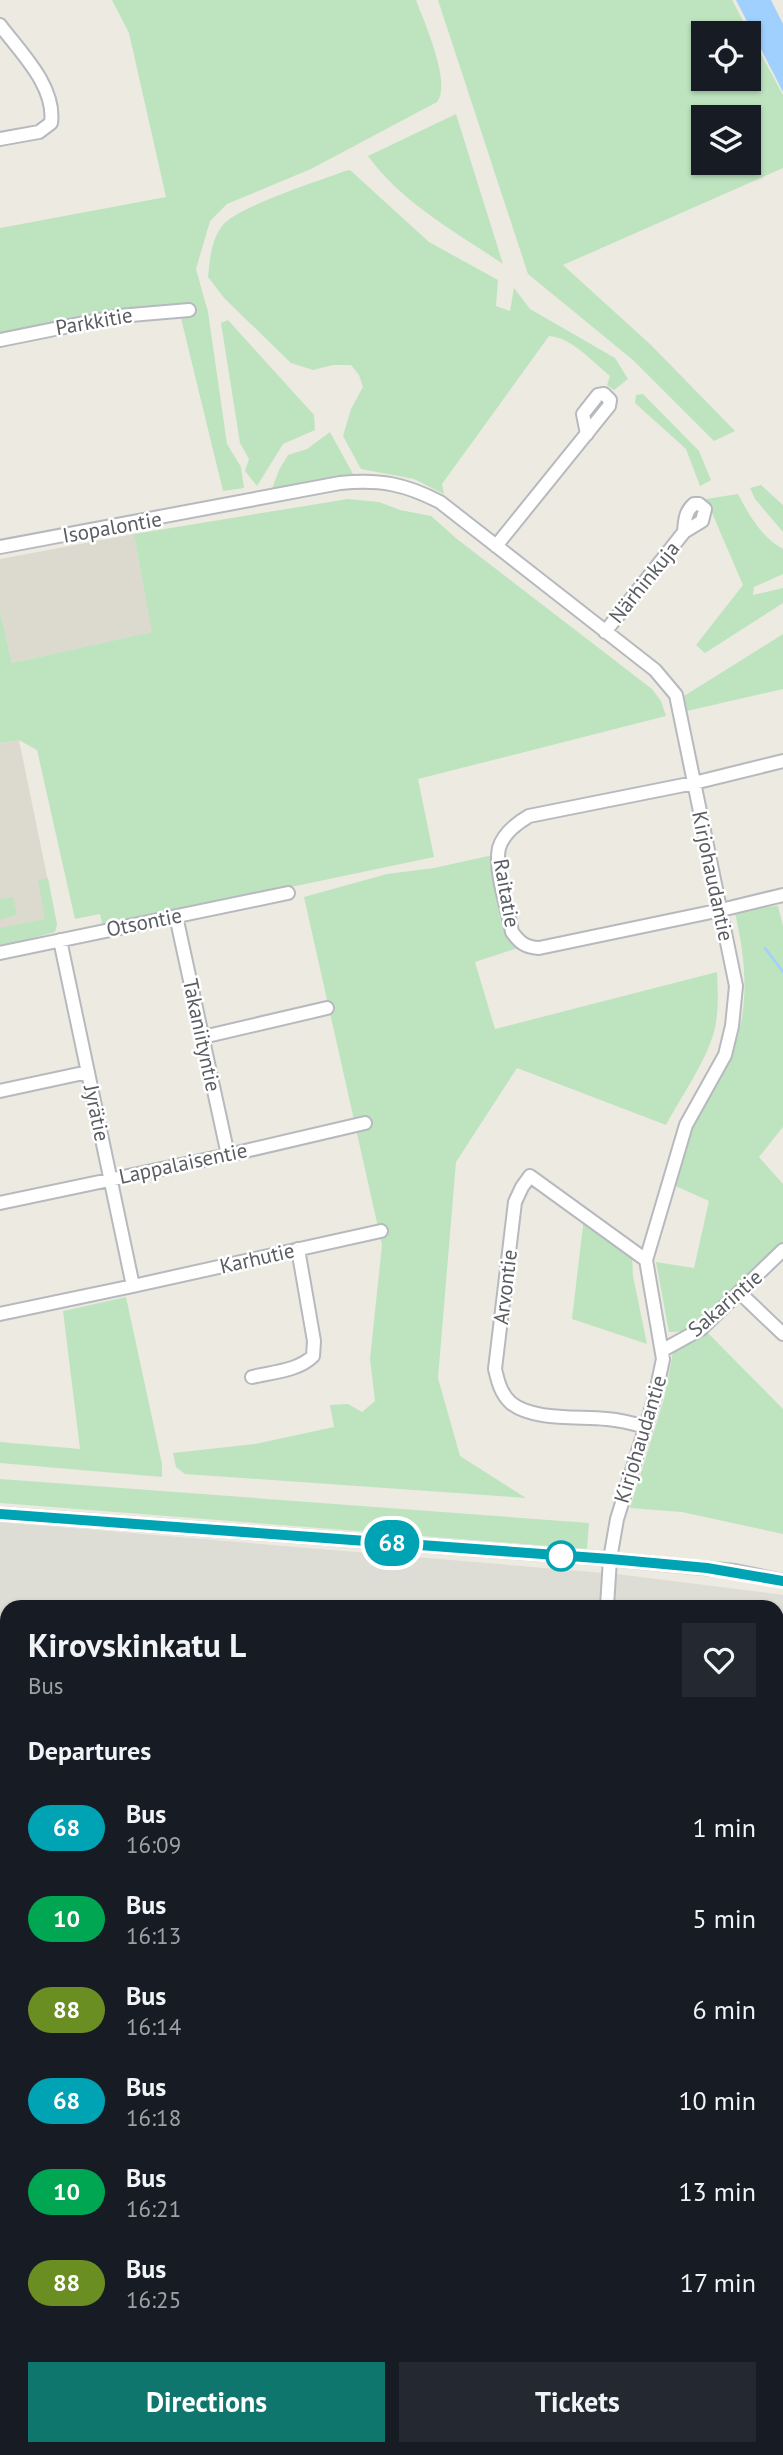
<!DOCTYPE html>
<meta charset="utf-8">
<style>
:root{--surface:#171b24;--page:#242831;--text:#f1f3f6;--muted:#9ea1a6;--accent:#0f766e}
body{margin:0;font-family:"PT Sans",sans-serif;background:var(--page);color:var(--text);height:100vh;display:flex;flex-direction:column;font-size:26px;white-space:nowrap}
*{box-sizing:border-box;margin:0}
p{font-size:23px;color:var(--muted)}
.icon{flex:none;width:38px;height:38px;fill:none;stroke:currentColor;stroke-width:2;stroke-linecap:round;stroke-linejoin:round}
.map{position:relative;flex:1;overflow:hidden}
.sheet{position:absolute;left:0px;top:1600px;width:784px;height:856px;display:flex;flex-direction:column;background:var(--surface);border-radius:21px 21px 0 0;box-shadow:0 2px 5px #0004}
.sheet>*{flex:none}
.badge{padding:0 14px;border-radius:23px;font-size:24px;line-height:46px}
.controls{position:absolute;left:691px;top:21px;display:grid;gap:14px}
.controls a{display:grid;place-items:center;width:70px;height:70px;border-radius:0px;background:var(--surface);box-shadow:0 2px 5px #0004;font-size:35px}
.map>.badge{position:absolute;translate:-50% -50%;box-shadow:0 0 0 4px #fff}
h2{padding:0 28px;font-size:26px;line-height:63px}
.round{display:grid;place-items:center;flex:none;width:74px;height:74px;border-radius:0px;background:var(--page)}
.overview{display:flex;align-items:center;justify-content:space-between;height:119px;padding:0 28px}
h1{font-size:33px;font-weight:600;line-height:52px}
.primary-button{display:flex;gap:14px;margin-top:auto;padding:14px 28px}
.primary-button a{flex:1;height:80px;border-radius:0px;background:var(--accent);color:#fff;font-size:28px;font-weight:600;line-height:80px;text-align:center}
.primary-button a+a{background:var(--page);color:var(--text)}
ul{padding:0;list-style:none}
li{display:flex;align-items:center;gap:21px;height:91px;padding:0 28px}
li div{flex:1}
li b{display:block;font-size:26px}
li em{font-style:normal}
li .badge{min-width:77px;font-weight:700;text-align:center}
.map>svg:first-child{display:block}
.industrial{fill:#dddcd5}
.education{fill:#dcdacf}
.green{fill:#bde4bf;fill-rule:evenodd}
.water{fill:#9fd0fe}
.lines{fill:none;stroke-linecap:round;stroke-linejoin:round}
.stream{stroke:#9fd0fe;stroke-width:2.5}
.minor-casing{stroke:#b6b9be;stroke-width:16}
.major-casing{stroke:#f0cc56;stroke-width:19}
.minor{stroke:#fff;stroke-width:12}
.major{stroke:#fef4a4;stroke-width:16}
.rail{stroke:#b2b3b3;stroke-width:2.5;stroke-dasharray:2 9;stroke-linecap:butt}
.line-casing{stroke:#fff;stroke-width:16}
.line{stroke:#00a3b4;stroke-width:10}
.stop-dot{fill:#fff;stroke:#00a3b4;stroke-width:3.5}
.labels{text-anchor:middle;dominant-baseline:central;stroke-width:5;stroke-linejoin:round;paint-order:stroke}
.street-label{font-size:21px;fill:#595d62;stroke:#fff}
</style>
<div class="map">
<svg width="783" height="2455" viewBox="0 0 783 2455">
<rect width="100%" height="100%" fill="#edeae1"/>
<path class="industrial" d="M 0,1522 L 616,1574 L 783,1595 L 783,1821 L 777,1821 L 777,1606 L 7,1606 L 7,1764 L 0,1764 Z
M 7,2044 L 7,2204 L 0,2204 L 0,2045 Z
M 0,2224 L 7,2224 L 7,2448 L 85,2448 L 84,2455 L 0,2455 Z
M 105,2448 L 584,2448 L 583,2455 L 104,2455 Z
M 606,2448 L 740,2448 L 740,2455 L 605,2455 Z"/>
<path class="education" d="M 134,534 L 153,632 L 12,663 L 0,611 L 0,559 Z
M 19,740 L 57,925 L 0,937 L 0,743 Z"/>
<path class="green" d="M 112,0 L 416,0 C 424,22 452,83 437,102 L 311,169 L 227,204 L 210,221 L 196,269 L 208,312 L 227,444 L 241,467 L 244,488 L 223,491 L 180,314 L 122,320 L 0,345 L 0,228 L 166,197 L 129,33 Z
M 438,0 L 732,0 L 783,95 L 783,168 L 563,265 L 651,345 L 735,431 L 714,441 L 633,360 L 528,274 ZM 704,33 L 749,33 L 749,79 L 704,79 ZM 704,117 L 749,117 L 749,163 L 704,163 Z
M 456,114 L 503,264 C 456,232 402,203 368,156 Z
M 350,170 L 429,242 L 498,280 L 496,306 L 510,311 L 514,288 L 530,309 L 615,358 L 628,379 L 614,390 L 607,385 L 610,376 C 593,362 571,337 549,336 L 442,484 L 444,494 L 414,479 L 361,469 L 343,436 L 351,409 L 363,387 L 359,375 L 351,365 L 333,365 L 313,370 L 291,363 L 225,299 L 208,277 C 210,258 211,241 222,226 C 236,207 319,181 345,171 Z
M 228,320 L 314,415 L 315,430 L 283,444 L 257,486 L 245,471 L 249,459 L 240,443 L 221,323 Z
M 643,394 L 699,451 L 711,480 L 700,486 L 686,449 L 635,403 L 636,395 Z
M 330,432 L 353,474 L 272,489 L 279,470 L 288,455 L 307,449 Z
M 761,485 L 783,505 L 783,532 L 755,499 L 750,488 Z
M 738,494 C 749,515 761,537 783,549 L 783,574 L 754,587 L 753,595 L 783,588 L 783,603 L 705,653 L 696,645 L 743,585 L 706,499 Z
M 348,499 L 379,502 L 400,510 L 431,516 L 457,539 L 652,689 L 661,701 L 666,716 L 418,779 L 434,857 L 105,926 L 102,924 L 100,914 L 75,919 L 37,750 L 19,740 L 0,743 L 0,611 L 12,663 L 152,632 L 134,534 Z
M 783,634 L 783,689 L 687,711 L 684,696 Z
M 493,855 L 521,947 L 475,962 L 495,1029 L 717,972 C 718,992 719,1013 714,1032 C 705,1063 681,1097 666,1125 L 517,1068 L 456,1162 L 438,1378 L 460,1456 L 526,1498 L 185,1474 L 176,1467 L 173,1453 L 255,1444 L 334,1427 L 330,1405 L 348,1404 L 362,1412 L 375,1401 L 370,1359 L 382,1245 L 304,897 L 387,874 L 434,868 Z
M 48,878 L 57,925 L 55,932 L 0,947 L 0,928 L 45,919 L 38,880 Z
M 13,897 L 17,915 L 0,919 L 0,899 Z
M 778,906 L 783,926 L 783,1127 L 759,1157 L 783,1184 L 783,1242 C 758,1267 724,1307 695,1326 C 687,1331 678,1332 669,1332 L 656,1262 L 694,1268 L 709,1201 L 671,1184 C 677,1166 682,1146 690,1128 C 702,1103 719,1081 730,1057 C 751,1010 746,961 735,913 L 762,907 Z
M 584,1217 L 632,1253 L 633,1276 L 647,1344 L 572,1319 Z
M 126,1297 L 162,1464 L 162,1477 L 0,1463 L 0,1442 L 80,1449 L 63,1311 Z
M 706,1331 L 783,1409 L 783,1534 L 682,1512 L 630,1508 L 664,1399 L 673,1352 L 672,1347 Z
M 0,1479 L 589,1523 L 587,1549 L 0,1503 Z
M 0,1809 L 7,1810 L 7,1996 L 0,1996 Z
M 782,2364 L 783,2455 L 775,2455 L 777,2448 L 777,2393 Z"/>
<path class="water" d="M 736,0 L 771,0 L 783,24 L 783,92 Z"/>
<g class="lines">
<path class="stream" d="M 765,948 L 783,972"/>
<defs>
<path id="minor" d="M 0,25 C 20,52 56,86 51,123 L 39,132 L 0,139
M 0,340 L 119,316 L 189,310
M 496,546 L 609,406 L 610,400 L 604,394 L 598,395 L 583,414 L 587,434
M 0,547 L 340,483 C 380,479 405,484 440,502 L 655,670 L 676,695 L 736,986 L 732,1026 L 725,1055 L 686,1125 L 646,1260 L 663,1359 L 655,1397 L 617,1519 L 610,1559 L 607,1606
M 605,632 L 684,532 L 702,521 L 705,509 L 699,504 L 694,504 C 685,512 685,520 684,532
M 783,761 L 694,783 L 529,816 C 517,823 503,834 499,848 C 494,870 508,909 512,932 C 520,943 525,947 539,948 L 721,910 L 783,895
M 176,916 L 228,1155
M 60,940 L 133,1286
M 0,953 L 288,893
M 203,1037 L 327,1008
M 0,1091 L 88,1072
M 0,1203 L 228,1155 L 365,1123
M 740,1293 L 783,1334
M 0,1314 L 133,1286 L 381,1231
M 663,1350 L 701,1329 L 783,1250
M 252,1377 C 272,1372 298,1371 313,1356 L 314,1341 L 298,1249
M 645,1427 C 632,1423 620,1420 607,1419 C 579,1416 533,1421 511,1403 C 501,1394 498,1382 495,1369 L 515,1202 L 522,1187 L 530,1176 L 646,1260
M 0,1514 L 610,1559 L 735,1571 L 783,1581
M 0,1649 L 7,1650
M 0,2215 L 7,2216
M 777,2268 L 783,2252
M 95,2455 L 96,2448
M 593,2455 L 594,2448"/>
<path id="major" d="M 0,2021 L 7,2021
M 777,2279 L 783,2280
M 777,2358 L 783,2347
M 765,2455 L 765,2448"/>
</defs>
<use href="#minor" class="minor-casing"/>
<use href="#major" class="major-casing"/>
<use href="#minor" class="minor"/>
<use href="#major" class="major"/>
<path class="rail" d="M 0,1793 L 7,1794
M 777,1856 L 783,1857"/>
</g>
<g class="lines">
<defs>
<path id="line" d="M 0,1514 L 610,1559 L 707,1568 L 783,1581"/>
</defs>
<use href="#line" class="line-casing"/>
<use href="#line" class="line"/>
</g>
<circle class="stop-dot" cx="561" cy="1556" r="14"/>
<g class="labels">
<g class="street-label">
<text transform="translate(94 321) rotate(-10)">Parkkitie</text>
<text transform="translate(112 527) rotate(-10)">Isopalontie</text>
<text transform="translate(644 582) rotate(-51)">Närhinkuja</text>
<text transform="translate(713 876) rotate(78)">Kirjohaudantie</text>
<text transform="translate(507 893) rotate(80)">Raitatie</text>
<text transform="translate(144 922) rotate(-11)">Otsontie</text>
<text transform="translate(202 1035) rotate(78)">Takaniityntie</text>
<text transform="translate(97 1113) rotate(78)">Jyrätie</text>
<text transform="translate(183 1163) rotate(-12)">Lappalaisentie</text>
<text transform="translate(257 1258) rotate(-13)">Karhutie</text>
<text transform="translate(505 1287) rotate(-83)">Arvontie</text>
<text transform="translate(725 1303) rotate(-41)">Sakarintie</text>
<text transform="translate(640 1439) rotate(-73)">Kirjohaudantie</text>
</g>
</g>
</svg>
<div class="controls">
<a><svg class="icon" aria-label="locate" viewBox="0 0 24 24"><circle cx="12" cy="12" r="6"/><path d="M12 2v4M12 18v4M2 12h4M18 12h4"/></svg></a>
<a><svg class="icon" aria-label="layers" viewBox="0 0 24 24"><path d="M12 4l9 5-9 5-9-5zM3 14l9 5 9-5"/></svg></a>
</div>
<b class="badge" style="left:392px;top:1543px;background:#00a3b4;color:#fff">68</b>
<section class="sheet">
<div class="overview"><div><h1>Kirovskinkatu L</h1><p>Bus</p></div><a class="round"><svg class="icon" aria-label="heart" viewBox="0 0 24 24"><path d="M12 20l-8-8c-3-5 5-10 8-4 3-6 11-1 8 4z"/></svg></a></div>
<h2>Departures</h2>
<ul>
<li><span class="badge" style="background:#00a3b4;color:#fff">68</span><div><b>Bus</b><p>16:09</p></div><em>1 min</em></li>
<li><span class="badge" style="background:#00a651;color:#fff">10</span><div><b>Bus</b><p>16:13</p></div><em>5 min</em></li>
<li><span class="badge" style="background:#6b8e23;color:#fff">88</span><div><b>Bus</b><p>16:14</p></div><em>6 min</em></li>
<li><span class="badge" style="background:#00a3b4;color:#fff">68</span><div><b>Bus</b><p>16:18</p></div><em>10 min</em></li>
<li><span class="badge" style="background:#00a651;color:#fff">10</span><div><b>Bus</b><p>16:21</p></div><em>13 min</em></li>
<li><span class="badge" style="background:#6b8e23;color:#fff">88</span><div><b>Bus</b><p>16:25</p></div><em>17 min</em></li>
</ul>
<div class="primary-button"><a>Directions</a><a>Tickets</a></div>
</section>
</div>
